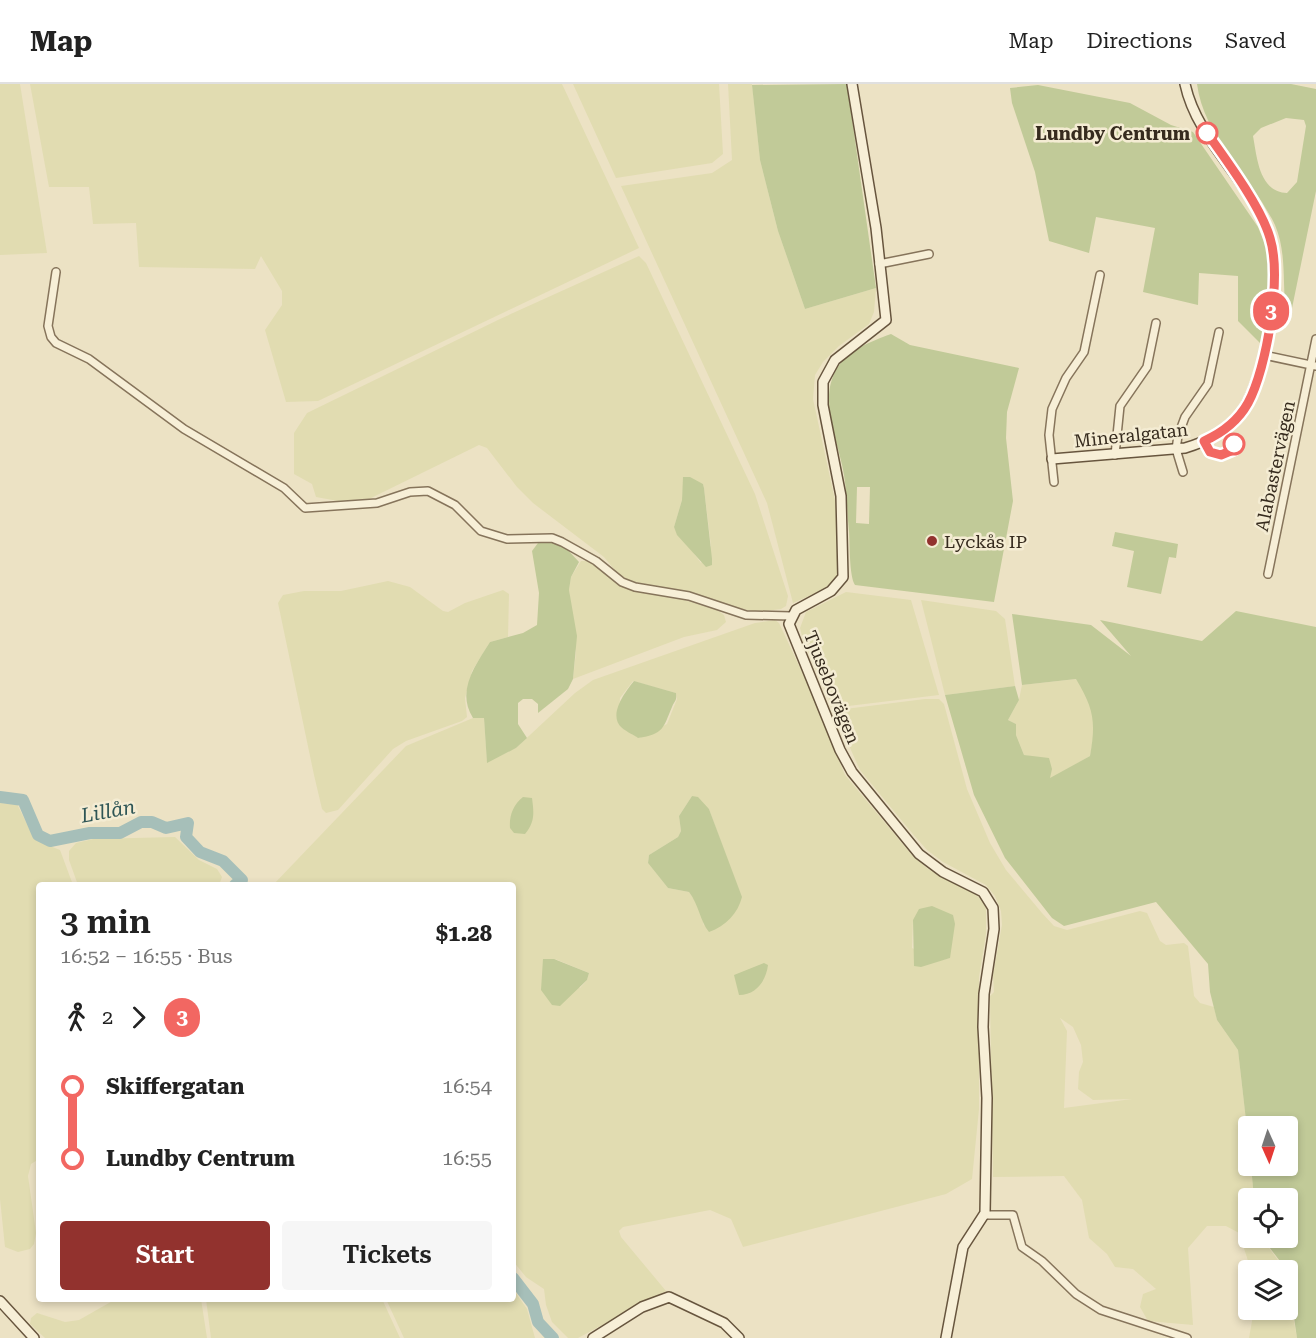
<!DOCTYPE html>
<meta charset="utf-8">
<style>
:root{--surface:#fff;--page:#f6f6f6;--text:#222;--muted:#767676;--line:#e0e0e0;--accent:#92322e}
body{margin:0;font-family:"Roboto Serif",serif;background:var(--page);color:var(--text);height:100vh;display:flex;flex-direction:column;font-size:22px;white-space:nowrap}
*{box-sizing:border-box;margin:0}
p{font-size:20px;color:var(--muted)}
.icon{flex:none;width:33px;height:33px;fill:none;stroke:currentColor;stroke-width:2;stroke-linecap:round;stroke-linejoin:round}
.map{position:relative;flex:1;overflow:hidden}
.drawer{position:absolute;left:36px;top:798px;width:480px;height:420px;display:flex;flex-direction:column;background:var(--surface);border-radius:6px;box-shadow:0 3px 9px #0003}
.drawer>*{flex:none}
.badge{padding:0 12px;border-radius:20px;font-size:21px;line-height:39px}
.needle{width:39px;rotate:177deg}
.fabs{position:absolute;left:1238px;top:1032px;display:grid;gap:12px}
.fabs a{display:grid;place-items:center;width:60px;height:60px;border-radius:6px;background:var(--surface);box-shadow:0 3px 9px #0003;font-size:30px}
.map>.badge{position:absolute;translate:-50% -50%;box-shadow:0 0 0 3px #fff}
.legs{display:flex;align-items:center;gap:9px;height:66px;padding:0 24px;font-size:20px}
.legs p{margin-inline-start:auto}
.overview{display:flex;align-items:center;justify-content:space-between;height:102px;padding:0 24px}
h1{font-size:33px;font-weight:600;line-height:45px}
.action{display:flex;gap:12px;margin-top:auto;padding:12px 24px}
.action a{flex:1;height:69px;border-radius:6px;background:var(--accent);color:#fff;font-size:24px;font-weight:600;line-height:69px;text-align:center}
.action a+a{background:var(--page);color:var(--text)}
ul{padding:0 24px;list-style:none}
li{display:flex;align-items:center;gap:21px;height:72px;font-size:22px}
li i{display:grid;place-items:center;width:9px;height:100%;margin:0 8px;background:currentColor}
li i::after{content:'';width:15px;height:15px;margin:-8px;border:4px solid;border-radius:50%;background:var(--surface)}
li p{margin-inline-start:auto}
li:first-child i{background:linear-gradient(#0000 50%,currentColor 0)}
li:last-child i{background:linear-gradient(currentColor 50%,#0000 0)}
header{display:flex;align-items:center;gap:36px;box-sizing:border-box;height:84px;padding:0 30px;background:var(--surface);border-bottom:2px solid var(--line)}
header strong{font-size:28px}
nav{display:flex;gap:33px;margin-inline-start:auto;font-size:21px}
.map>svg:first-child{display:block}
.farmland{fill:#e1dcb1;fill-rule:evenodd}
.green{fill:#c1ca98;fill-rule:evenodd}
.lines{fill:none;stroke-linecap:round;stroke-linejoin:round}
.river{stroke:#a6bfb9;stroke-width:12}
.street-casing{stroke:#86745b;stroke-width:10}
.secondary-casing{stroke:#67553e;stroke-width:12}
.street{stroke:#f7efd7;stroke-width:7}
.secondary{stroke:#f7efd7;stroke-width:9}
.line-1-casing{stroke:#fff;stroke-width:14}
.line-1{stroke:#f26762;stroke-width:9}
.stop-1-dot{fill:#fff;stroke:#f26762;stroke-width:3}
.poi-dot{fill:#92322e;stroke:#f4ecd3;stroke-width:2}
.labels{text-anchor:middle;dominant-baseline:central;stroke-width:5;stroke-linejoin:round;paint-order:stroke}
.stop-label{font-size:18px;font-weight:bold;fill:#362b1e;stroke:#f4ecd3;text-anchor:end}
.street-label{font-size:18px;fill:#362b1e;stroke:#f4ecd3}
.poi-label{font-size:18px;fill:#362b1e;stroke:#f4ecd3;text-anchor:start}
.water-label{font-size:20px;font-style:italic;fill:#2e5555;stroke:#f4ecd3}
</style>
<header>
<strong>Map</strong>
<nav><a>Map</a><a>Directions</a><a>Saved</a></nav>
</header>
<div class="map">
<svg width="1316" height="1254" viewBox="0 0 1316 1254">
<rect width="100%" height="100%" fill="#ece2c4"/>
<path class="farmland" d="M 0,0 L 20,0 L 47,169 L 0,171 Z
M 30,0 L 562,0 L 639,164 L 318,317 L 286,318 L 265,246 L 282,221 L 282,207 L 261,172 L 255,185 L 139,183 L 136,139 L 93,140 L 89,103 L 49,103 Z
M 573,0 L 719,0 L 723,70 L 712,79 L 616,94 Z
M 728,0 L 752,0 L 760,76 L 778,147 L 805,225 L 876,204 L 874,228 L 869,240 L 839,262 L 823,278 L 815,291 L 813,315 L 836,421 L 838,490 L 833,498 L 820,507 L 793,519 L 767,419 L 621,102 L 712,89 L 732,76 Z
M 639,172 L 646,179 L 755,410 L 788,512 L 786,522 L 781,525 L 757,528 L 729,522 L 692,509 L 630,497 L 618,490 L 604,473 L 533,419 L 517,403 L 487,364 L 479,361 L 369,415 L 338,417 L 316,413 L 312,400 L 294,390 L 294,349 L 307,329 L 500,235 ZM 684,393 L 703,400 L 704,404 L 711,462 L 701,479 L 674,443 L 682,416 Z
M 581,477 L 590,477 L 616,499 L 631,505 L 678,514 L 717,526 L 724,531 L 726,538 L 717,546 L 684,553 L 573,595 L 576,568 L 569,506 L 571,493 Z
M 388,497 L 410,503 L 443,527 L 448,528 L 465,519 L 503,506 L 509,510 L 508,553 L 490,558 L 472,587 L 465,614 L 467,633 L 462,637 L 406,657 L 393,665 L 338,726 L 326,729 L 322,725 L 314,691 L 278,519 L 283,511 L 304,507 L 341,507 Z
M 846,508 L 911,516 L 939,611 L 840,623 L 830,617 L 803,556 L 800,544 L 806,528 Z
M 921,516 L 996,527 L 1005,535 L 1015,602 L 945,611 Z
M 775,536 L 779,539 L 816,618 L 845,691 L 911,770 L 928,785 L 974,809 L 983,817 L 986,825 L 986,850 L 979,893 L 979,1025 L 972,1095 L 946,1110 L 743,1163 L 731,1135 L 710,1126 L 623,1143 L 619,1147 L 621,1153 L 666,1207 L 578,1254 L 568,1254 L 552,1238 L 546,1221 L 544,1205 L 526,1193 L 513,1177 L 513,801 L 273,801 L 406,662 L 473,634 L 484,634 L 487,678 L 516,664 L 575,609 L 593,596 L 755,539 ZM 633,597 L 676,609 L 677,615 L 667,640 L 639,654 L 622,644 L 618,637 L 620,614 ZM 692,712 L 709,725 L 723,764 L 704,842 L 700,824 L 689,808 L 668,804 L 648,779 L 649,771 L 678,753 L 681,747 L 679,732 ZM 913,836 L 950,874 L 938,877 L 912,864 ZM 555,875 L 589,889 L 587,896 L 580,904 Z
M 1077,595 L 1092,622 L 1095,645 L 1090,672 L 1050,695 L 1038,674 L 1024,671 L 1016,651 L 1016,640 L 1008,636 L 1019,616 L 1022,601 Z
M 925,615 L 939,615 L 944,620 L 967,705 L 990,759 L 1006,786 L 1042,829 L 1054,842 L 1067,846 L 1140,827 L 1147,829 L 1160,857 L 1166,861 L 1184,859 L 1188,862 L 1194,912 L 1200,919 L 1214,923 L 1217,936 L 1238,966 L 1248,1054 L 1248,1082 L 1251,1082 L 1254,1114 L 1248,1114 L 1248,1154 L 1262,1154 L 1285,1186 L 1251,1186 L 1239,1149 L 1226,1142 L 1207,1142 L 1188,1164 L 1193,1241 L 1148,1237 L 1140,1223 L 1143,1210 L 1156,1205 L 1133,1185 L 1115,1183 L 1107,1170 L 1089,1154 L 1082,1116 L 1064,1092 L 993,1093 L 990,912 L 994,908 L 993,891 L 1002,841 L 1001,827 L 995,812 L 986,801 L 943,778 L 927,766 L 912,749 L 860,686 L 837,635 L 839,629 L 845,625 ZM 1060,934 L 1073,943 L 1081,961 L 1083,978 L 1079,988 L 1078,1005 L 1093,1016 L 1132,1015 L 1064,1024 L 1067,947 Z
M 0,719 L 17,720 L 32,750 L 42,759 L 60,766 L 73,801 L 39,801 L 39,1075 L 31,1080 L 28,1092 L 36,1149 L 34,1160 L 30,1165 L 18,1168 L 5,1163 L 0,1115 Z
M 175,753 L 199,776 L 217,785 L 222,793 L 219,801 L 78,801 L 69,776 L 69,767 L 76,759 L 93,755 Z
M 1287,1200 L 1297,1254 L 1249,1254 L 1254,1226 L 1287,1226 Z
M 513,1205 L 527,1225 L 535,1254 L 404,1254 L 386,1215 L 513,1215 Z
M 116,1215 L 201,1215 L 207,1254 L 45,1254 L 30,1240 L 31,1234 L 37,1229 L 65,1238 L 79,1236 Z
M 206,1215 L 382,1215 L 400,1254 L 211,1254 Z"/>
<path class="green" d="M 847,0 L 876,204 L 805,225 L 778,147 L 760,76 L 752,1 Z
M 1197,0 L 1291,0 L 1316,5 L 1316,107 L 1291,229 L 1286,228 C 1282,199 1287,169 1275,141 C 1252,93 1204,54 1197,0 ZM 1286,34 L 1304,36 L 1306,42 L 1297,98 L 1287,109 C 1259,108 1257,73 1253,52 L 1261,44 Z
M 1038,1 L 1130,19 L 1171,41 L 1193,48 L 1258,143 L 1266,163 L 1270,182 L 1269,203 L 1261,260 L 1238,237 L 1238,192 L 1199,189 L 1198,221 L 1143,208 L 1155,144 L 1096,133 L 1089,169 L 1049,157 L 1035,88 L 1012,19 L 1010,4 Z
M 891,250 L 910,261 L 1019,284 L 1007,328 L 1006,354 L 1013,417 L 994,518 L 855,501 C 849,492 850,460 849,447 C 847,429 847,410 844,391 C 839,359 819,320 835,288 C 845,267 872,257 891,250 ZM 857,403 L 870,403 L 869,440 L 856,439 Z
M 683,393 L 690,393 L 703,400 L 704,404 L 712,475 L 712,481 L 706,483 L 677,451 L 674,443 L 682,416 Z
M 1115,448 L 1178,460 L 1176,474 L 1169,473 L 1161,510 L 1127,503 L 1134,467 L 1112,462 Z
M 552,458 L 565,463 L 579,478 L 571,493 L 569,506 L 577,552 L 573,595 L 568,605 L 538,629 L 538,620 L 532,615 L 523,615 L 518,619 L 518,640 L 527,654 L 516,664 L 487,679 L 484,634 L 473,634 C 456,607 475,582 490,558 L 523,549 L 537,541 L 539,509 L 532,467 L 538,459 Z
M 1236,527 L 1316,543 L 1316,1254 L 1297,1254 L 1287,1186 L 1262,1154 L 1287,1154 L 1287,1114 L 1254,1114 L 1251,1082 L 1287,1082 L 1287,1042 L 1248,1042 L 1248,1054 L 1238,966 L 1217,936 L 1210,908 L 1208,880 L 1156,818 L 1064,842 L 1052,834 L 1005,774 L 974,711 L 945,611 L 1015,602 L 1019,616 L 1008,636 L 1016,640 L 1016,651 L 1024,671 L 1049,674 L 1052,685 L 1050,694 L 1090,672 C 1096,638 1094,625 1076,595 L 1022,601 L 1012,530 L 1091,541 L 1131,572 L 1100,536 L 1202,557 Z
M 634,597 L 676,609 C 677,617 675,616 672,623 C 663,644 664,650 638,654 C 634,651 627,648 622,644 C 607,631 626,607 634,597 Z
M 692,712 L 698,713 L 709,725 L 742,813 C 738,829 726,842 709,848 C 700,837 699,821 689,808 L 668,804 L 648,779 L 649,771 L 678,753 L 681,747 L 679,732 Z
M 523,713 L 532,714 C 534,729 535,738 525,750 L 514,749 L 510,744 C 509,732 513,721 523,713 Z
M 932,822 L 953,831 L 955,840 L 950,874 L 921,883 L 914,882 L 913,836 L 919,825 Z
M 543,875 L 554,875 L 589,889 L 587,896 L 560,922 L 552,921 L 541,906 Z
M 764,879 L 768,881 C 766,897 756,911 739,911 L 734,891 Z"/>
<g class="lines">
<path class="river" d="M 0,713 L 23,716 L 38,751 L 50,757 L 90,749 L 120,749 L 141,738 L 152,738 L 166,744 L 188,739 L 186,753 L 200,768 L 223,777 L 242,796 L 235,801
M 513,1194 L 533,1220 L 538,1238 L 553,1254"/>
<defs>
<path id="street" d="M 879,180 L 929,170
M 56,188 L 48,242 L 51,253 L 56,259 L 89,275 L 184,345 L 284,404 L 305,424 L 377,419 L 410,408 L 428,407 L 455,421 L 481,447 L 507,455 L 552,454 L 562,458 L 596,477 L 622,498 L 635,503 L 689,512 L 746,531 L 791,532
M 1264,271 L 1316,282
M 1115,371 L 1120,322 L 1147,283 L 1156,239
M 1183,388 L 1176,365 L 1178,352 L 1185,333 L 1208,300 L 1219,248
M 1054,398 L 1049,351 L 1052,325 L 1066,294 L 1084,268 L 1100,191
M 1268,490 L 1316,255
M 984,1131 L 1013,1131 L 1022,1163 L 1042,1177 L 1076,1210 L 1101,1226 L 1187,1254"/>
<path id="secondary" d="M 852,0 L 876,144 L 886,236 L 835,276 L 823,298 L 823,321 L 841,412 L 843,493 L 831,507 L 796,526 L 789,540 L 840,666 L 852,688 L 919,770 L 943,788 L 983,808 L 993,824 L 994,845 L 984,910 L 983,943 L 987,1014 L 985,1129 L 963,1163 L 946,1254
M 1052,375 L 1185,364 C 1205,358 1225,349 1239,332 C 1267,298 1284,188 1268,147 C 1248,94 1197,56 1185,0
M 0,1217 L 34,1254
M 593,1254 L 642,1223 L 669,1213 L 724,1239 L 739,1254"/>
</defs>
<use href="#street" class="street-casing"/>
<use href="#secondary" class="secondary-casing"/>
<use href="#street" class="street"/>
<use href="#secondary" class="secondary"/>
</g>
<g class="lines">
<defs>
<path id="line-1" d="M 1207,49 C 1227,77 1261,123 1270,154 C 1282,193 1267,284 1248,319 C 1238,337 1222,349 1204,357 L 1210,368 L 1221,371 L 1233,366 L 1234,360"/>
</defs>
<use href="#line-1" class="line-1-casing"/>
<use href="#line-1" class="line-1"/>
</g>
<g class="stop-1-dot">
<circle cx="1207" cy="49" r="10"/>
<circle cx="1234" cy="360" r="10"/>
</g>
<circle class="poi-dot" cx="932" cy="457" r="6"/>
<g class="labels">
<g class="stop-label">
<text x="1190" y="49">Lundby Centrum</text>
</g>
<g class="street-label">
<text transform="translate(1131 351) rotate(-6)">Mineralgatan</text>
<text transform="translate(1275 382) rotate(-78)">Alabastervägen</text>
<text transform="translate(832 603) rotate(68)">Tjusebovägen</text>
</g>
<g class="poi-label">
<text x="944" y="457">Lyckås IP</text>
</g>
<g class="water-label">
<text transform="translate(108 727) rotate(-10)">Lillån</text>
</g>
</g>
</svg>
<div class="fabs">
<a><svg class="needle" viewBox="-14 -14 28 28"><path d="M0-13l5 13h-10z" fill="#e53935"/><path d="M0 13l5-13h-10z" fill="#767676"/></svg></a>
<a><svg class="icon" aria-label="locate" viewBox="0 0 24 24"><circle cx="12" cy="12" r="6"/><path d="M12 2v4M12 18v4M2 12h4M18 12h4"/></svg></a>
<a><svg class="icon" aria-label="layers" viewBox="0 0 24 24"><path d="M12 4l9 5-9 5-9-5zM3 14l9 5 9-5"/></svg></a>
</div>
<b class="badge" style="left:1271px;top:227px;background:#f26762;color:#fff">3</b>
<section class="drawer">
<div class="overview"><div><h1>3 min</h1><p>16:52 – 16:55 · Bus</p></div><b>$1.28</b></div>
<div class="legs"><svg class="icon" aria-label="walk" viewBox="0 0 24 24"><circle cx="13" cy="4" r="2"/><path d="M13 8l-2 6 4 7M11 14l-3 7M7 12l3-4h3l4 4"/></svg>2<svg class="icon" aria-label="forward" viewBox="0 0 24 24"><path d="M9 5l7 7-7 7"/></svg><b class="badge" style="background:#f26762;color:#fff">3</b></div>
<ul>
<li><i style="color:#f26762"></i><b>Skiffergatan</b><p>16:54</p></li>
<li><i style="color:#f26762"></i><b>Lundby Centrum</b><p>16:55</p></li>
</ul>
<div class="action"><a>Start</a><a>Tickets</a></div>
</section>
</div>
